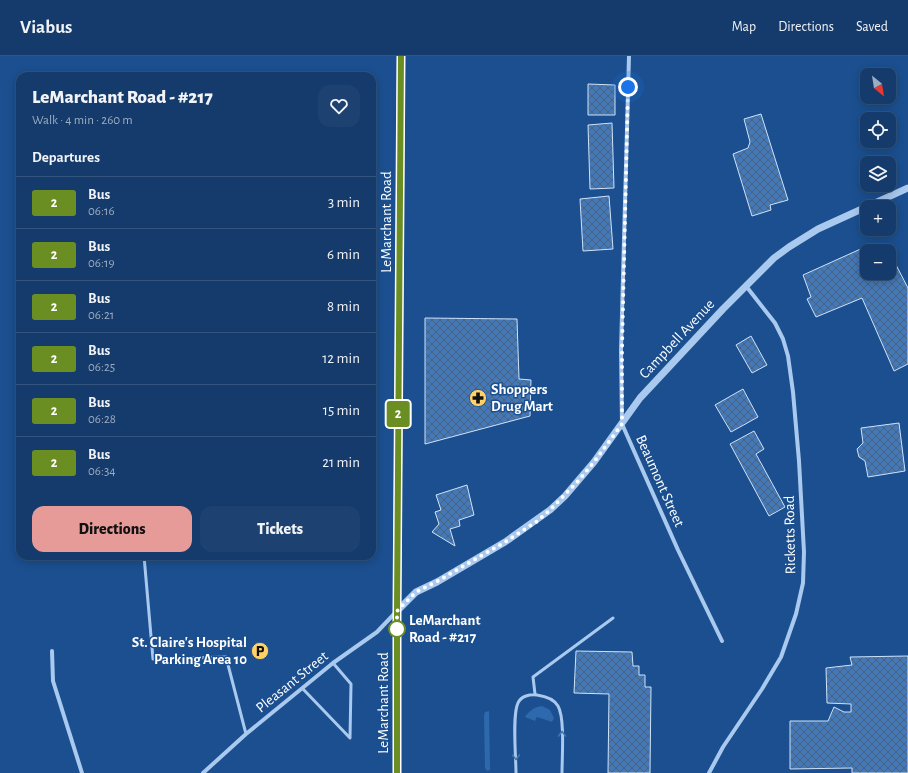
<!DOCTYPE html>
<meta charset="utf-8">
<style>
:root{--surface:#143b6b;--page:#1d4271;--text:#f1f3f6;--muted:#9dadc1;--line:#33557e;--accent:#e69b98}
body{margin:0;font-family:"Alegreya Sans",sans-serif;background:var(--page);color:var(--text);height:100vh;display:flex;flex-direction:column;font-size:15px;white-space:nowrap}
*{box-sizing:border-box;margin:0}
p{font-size:13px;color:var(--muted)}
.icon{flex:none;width:22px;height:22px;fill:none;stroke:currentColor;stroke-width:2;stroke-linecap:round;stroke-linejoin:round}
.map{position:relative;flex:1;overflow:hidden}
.panel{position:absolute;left:16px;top:16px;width:360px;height:488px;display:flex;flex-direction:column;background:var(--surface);border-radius:12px;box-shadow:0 2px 10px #0003,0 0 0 1px var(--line)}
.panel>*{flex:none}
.badge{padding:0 8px;border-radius:3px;font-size:14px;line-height:26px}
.needle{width:26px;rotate:150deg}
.controls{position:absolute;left:860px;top:12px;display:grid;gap:8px}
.controls a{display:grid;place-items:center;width:36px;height:36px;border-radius:8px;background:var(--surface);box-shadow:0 2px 10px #0003,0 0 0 1px var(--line);font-size:20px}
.you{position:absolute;width:20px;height:20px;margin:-10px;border:3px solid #fff;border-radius:50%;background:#1a73e8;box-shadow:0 0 0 6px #1a73e833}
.map>.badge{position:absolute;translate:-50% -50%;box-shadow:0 0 0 2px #fff}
h2{padding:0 16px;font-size:15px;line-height:36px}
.round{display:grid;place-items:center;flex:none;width:42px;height:42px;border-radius:12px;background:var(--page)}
.headline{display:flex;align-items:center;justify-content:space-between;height:68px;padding:0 16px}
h1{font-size:19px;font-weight:800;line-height:30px}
.cta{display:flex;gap:8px;margin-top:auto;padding:8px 16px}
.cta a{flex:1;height:46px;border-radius:12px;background:var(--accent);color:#111;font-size:16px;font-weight:800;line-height:46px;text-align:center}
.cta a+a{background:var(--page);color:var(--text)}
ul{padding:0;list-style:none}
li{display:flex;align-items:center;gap:12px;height:52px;padding:0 16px;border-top:1px solid var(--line)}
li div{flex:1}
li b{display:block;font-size:15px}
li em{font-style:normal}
li .badge{min-width:44px;font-weight:700;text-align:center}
header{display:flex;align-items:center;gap:24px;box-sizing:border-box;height:56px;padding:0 20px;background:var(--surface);border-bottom:1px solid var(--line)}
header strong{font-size:19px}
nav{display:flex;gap:22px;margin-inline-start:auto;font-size:14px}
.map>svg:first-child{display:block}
.green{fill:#2e69ad}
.building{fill:url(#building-cross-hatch);stroke:#cfe3fa}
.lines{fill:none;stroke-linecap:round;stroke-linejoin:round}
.service{stroke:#a9c9ee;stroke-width:3}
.minor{stroke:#a9c9ee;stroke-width:4}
.tertiary{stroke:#a9c9ee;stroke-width:7}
.secondary{stroke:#d6e6fa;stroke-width:8}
.oneway{stroke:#4674ac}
.line-casing{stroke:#fff;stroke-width:9}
.line{stroke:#6b8e23;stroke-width:6}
.walk{stroke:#fff;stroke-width:4;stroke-dasharray:0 7.2}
.stop-dot{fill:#fff;stroke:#6b8e23;stroke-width:2}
.labels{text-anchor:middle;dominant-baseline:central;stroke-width:3;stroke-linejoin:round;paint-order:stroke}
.street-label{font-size:15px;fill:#fff;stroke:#1b4f8f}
.poi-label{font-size:15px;font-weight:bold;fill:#fff;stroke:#1b4f8f;text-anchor:start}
.stop-label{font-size:15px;font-weight:bold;fill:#fff;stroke:#1b4f8f;text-anchor:start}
</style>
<header>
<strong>Viabus</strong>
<nav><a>Map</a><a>Directions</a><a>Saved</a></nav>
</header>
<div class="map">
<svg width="908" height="717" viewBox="0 0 908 717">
<defs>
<pattern id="building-cross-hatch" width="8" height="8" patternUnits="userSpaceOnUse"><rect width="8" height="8" fill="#4478b7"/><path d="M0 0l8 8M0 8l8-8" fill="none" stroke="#486282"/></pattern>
</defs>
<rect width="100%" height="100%" fill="#1b4f8f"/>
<path class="green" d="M 542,650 L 550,654 L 554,662 L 552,666 L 537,661 L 535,665 L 525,661 C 529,655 534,651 542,650 Z
M 489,655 L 490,712 L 490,714 L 487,715 L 485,712 L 484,659 L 485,656 Z"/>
<path class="building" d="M 588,28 L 615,29 L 615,59 L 588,59 Z
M 761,58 L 788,144 L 770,149 L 771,154 L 752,160 L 733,98 L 748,92 L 750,86 L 744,63 Z
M 612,67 L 614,132 L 590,133 L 588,69 Z
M 609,140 L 613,193 L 583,195 L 580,143 Z
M 865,191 L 867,196 L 867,217 L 889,217 L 889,207 L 894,205 L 908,232 L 908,308 L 894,315 L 862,242 L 816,261 L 807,243 L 811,241 L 803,219 Z
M 425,262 L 517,263 L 519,323 L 531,324 L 530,360 L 425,388 Z
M 751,280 L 767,309 L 752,317 L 736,289 Z
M 743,333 L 758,361 L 731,376 L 715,349 Z
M 899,367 L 905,415 L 868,421 L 865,405 L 859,401 L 857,393 L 863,387 L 861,372 Z
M 754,375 L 764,393 L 756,398 L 785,451 L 769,460 L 730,388 Z
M 467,429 L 474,459 L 459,464 L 460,470 L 450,473 L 455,490 L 432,476 L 439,468 L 435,456 L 441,454 L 436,439 Z
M 576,595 L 632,596 L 633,610 L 639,610 L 639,619 L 645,619 L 645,631 L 651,631 L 650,717 L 608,717 L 609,638 L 574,637 Z
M 908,600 L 908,717 L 852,717 L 852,712 L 790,713 L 790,665 L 828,665 L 834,651 L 844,656 L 851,656 L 851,648 L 827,647 L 826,612 L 852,609 L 850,601 Z"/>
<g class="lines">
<path class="service" d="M 144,500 L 153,603 L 226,601 L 246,678
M 303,633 L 350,682 L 351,628 L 333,607
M 535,638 L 533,621 L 613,562
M 516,717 C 516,701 512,659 518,647 C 521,640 530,638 537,639 C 544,640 554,643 558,650 C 565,662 562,701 562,717"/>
<path class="minor" d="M 629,0 L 621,294 L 622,368 L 678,494 L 722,585
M 52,595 L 53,625 L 82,717
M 203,717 L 246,678 L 333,607 L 377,576 L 396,556
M 709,717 L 723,691 L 762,633 L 781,601 L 796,558 L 803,527 L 804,496 L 799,405 L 793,336 L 788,300 L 783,283 L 775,267 L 746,230"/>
<path class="tertiary" d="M 397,555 L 416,536 L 437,526 L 505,486 L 550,454 L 565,440 L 594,406 L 640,342 L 723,253 L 774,202 L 789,191 L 818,173 L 908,132"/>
<path class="secondary" d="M 397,717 L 397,555 L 401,0"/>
</g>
<defs><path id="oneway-chevron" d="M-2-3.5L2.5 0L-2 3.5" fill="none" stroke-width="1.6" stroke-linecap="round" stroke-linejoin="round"/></defs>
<g class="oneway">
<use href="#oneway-chevron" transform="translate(562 678) rotate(-90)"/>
<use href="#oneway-chevron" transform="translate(516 701) rotate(89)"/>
</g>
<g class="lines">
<defs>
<path id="line" d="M 397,717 L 397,555 L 401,0"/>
</defs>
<use href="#line" class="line-casing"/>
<use href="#line" class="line"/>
<path class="walk" d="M 397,573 L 397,578 L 397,555 L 416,536 L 436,526 L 505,486 L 536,466 L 550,454 L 579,424 L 594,406 L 622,368 L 622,294 L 628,31"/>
</g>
<defs>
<symbol id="pharmacy-disc" viewBox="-11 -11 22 22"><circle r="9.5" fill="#ffd166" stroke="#1b4f8f"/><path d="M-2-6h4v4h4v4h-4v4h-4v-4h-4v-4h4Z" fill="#111"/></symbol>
<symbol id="parking-disc" viewBox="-11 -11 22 22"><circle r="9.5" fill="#ffd166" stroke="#1b4f8f"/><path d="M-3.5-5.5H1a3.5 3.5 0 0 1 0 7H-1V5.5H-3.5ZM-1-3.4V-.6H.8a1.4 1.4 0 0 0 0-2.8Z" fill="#111"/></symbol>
</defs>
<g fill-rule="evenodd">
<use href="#pharmacy-disc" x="468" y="332" width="20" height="20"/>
<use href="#parking-disc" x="250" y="585" width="20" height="20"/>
</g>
<circle class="stop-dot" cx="397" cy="573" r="8"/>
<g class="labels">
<g class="street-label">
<text transform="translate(386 166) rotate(-90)">LeMarchant Road</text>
<text transform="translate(677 283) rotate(-47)">Campbell Avenue</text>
<text transform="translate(660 425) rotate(66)">Beaumont Street</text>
<text transform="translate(790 479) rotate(-91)">Ricketts Road</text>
<text transform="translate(292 626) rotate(-39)">Pleasant Street</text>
<text transform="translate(383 647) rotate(-90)">LeMarchant Road</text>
</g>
<g class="poi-label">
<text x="491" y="333">Shoppers<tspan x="491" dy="17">Drug Mart</tspan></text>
<text x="247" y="586" text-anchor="end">St. Claire's Hospital<tspan x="247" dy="17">Parking Area 10</tspan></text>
</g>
<g class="stop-label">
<text x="409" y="564">LeMarchant<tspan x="409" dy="17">Road - #217</tspan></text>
</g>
</g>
</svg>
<div class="controls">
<a><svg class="needle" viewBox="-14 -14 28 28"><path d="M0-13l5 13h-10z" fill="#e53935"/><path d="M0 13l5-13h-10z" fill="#9dadc1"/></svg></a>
<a><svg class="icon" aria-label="locate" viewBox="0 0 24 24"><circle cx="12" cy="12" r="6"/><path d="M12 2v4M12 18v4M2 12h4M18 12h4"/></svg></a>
<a><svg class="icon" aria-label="layers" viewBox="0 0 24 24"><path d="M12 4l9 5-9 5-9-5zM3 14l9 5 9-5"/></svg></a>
<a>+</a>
<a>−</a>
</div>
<div class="you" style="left:628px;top:31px"></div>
<b class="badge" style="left:398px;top:358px;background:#6b8e23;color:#fff">2</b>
<section class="panel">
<div class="headline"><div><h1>LeMarchant Road - #217</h1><p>Walk · 4 min · 260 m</p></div><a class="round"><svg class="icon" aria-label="heart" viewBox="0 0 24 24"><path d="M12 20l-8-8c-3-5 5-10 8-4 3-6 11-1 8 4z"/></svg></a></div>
<h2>Departures</h2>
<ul>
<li><span class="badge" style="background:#6b8e23;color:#fff">2</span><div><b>Bus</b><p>06:16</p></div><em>3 min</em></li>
<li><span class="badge" style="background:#6b8e23;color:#fff">2</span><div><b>Bus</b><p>06:19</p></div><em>6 min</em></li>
<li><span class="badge" style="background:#6b8e23;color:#fff">2</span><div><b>Bus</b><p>06:21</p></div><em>8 min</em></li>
<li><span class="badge" style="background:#6b8e23;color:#fff">2</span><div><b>Bus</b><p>06:25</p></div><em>12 min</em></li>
<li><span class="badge" style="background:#6b8e23;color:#fff">2</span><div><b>Bus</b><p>06:28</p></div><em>15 min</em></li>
<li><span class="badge" style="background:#6b8e23;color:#fff">2</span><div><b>Bus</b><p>06:34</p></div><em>21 min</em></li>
</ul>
<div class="cta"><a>Directions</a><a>Tickets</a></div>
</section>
</div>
